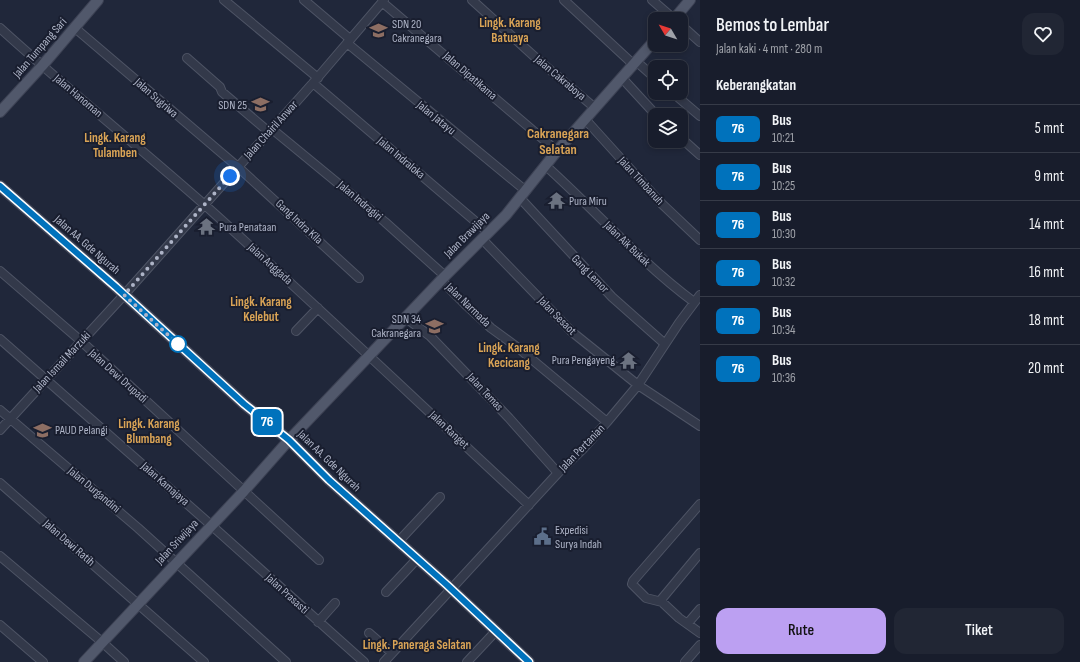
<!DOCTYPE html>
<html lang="id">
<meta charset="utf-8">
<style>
:root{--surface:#181d2c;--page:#212634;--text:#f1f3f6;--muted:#9fa2a9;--line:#363b48;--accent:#bca0f2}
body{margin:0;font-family:"Sofia Sans Condensed",sans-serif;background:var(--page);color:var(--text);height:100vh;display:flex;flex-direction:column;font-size:15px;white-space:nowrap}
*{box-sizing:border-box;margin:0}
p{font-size:13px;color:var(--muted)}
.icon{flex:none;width:22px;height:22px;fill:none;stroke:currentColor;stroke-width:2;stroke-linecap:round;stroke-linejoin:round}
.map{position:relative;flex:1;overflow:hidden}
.sheet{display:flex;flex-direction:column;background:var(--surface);width:380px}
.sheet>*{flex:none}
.badge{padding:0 8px;border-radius:6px;font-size:14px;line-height:26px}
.needle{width:26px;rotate:309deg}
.buttons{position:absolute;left:648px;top:12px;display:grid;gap:8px}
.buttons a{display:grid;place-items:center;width:40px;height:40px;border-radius:8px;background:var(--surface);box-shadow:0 2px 6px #0003,0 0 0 1px var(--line);font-size:20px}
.you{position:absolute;width:20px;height:20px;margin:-10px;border:3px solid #fff;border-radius:50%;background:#1a73e8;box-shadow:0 0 0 6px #1a73e833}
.map>.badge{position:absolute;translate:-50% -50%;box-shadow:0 0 0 2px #fff}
h2{padding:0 16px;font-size:15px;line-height:36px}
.round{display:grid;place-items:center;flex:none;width:42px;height:42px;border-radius:12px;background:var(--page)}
.overview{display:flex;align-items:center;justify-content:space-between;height:68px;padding:0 16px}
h1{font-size:19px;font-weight:600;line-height:30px}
.primary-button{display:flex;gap:8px;margin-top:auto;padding:8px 16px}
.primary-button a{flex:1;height:46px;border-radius:12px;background:var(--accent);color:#111;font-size:16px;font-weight:600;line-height:46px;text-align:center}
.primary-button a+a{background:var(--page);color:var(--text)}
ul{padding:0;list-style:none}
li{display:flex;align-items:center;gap:12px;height:48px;padding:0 16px;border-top:1px solid var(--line)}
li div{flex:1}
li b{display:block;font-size:15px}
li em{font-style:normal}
li .badge{min-width:44px;font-weight:700;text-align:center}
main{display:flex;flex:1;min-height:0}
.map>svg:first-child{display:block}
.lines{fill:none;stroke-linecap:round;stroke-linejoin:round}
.minor-casing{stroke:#4e5465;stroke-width:10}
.major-casing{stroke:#3d4254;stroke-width:12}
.minor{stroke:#33394a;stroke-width:8}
.major{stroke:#51586b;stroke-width:10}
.line-casing{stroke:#fff;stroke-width:9}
.line{stroke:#0072bc;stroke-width:6}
.walk{stroke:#aeb4c7;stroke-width:4;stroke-dasharray:0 7.2}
.stop-dot{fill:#fff;stroke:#0072bc;stroke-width:2}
.labels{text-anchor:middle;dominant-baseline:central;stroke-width:4;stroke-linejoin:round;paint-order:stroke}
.poi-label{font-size:12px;fill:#aeb4c7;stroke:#191e2f;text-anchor:start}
.street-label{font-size:12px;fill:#aeb4c7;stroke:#191e2f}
.neighbourhood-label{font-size:13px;font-weight:bold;fill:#daa456;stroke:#191e2f}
.quarter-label{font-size:14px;font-weight:bold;fill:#daa456;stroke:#191e2f}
</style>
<main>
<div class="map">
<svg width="700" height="662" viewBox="0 0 700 662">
<rect width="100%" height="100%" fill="#20273a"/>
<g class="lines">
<defs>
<path id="minor" d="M 224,0 L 318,78
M 304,0 L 350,39
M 472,0 L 536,58 L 595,108
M 564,0 L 634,65
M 652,0 L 674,19
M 382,2 L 557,151
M 681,25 L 700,42
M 0,28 C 67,89 138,146 206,206 C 315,304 421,405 529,505
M 75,28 L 238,167 L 359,278
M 347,43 L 526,191
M 187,58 L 220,87 L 222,92 L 269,132
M 637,62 L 655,78
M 622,78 L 656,115
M 313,83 L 489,233
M 673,93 L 700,116
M 585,119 L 660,202 L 700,240
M 272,129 L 385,222 L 445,276
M 681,138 L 700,155
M 546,166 C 596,211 640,262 694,302
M 520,198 L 612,297 L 665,344
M 482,239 L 572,332 L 638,385 L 700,426
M 0,271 L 81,341 L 319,560
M 441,280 L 465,304 L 491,328 L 517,347 L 607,422
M 406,318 L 430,336 L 509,418 L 558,473
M 296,331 L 318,308
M 0,339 L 211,525 L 364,662
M 0,410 L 138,528 L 286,662
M 0,430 L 124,295 L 313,83 L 384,0
M 0,483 L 204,662
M 700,504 L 633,581 L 632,584 L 646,598 L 662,602 L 679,618 L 700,633
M 398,542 L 440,497
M 0,556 L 102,642 L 124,662
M 386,592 L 417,559
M 660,601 L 700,553
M 318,622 L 335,603
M 688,623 L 700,609
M 0,625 L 43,662
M 369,633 L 392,653
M 384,662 L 558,473 L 583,449 L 607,422 L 638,385 L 679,323 L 700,295
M 467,662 L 496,631
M 685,662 L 700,645"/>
<path id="major" d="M 674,19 L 690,0
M 0,112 L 42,66 L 98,0
M 0,186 L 116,287 L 244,404 L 289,440 L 329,480 L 447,585 L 529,662
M 84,662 L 244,491 L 289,440 L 445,276 L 506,215 L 557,151 L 655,40"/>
</defs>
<use href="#minor" class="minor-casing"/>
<use href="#major" class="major-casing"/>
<use href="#minor" class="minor"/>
<use href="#major" class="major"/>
</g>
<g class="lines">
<defs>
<path id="line" d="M 0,186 L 116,287 L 244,404 L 289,440 L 329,480 L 447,585 L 529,662"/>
</defs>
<use href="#line" class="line-casing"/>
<use href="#line" class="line"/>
<path class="walk" d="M 178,344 L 124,295 L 230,176"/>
</g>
<defs>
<symbol id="school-bare" viewBox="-9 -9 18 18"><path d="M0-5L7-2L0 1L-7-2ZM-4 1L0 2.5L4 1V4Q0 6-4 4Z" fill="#8d6e63" stroke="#191e2f" stroke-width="2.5" paint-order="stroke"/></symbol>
<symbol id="temple-bare" viewBox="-9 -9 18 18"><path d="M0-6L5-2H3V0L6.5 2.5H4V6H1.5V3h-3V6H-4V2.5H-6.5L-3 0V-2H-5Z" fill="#6b7280" stroke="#191e2f" stroke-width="2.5" paint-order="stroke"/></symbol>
<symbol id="civic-bare" viewBox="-9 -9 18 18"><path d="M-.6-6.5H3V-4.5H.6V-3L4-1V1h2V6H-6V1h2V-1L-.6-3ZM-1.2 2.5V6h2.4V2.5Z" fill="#5c6f8a" stroke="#191e2f" stroke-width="2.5" paint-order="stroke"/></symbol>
</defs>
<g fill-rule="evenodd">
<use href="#school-bare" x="366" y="18" width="25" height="25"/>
<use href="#school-bare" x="248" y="92" width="25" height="25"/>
<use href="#temple-bare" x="544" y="188" width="25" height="25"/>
<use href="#temple-bare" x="194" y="214" width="25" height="25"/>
<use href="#school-bare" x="422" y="314" width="25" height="25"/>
<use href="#temple-bare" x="616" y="348" width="25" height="25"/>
<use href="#school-bare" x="30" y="418" width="25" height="25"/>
<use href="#civic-bare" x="530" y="524" width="25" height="25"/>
</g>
<circle class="stop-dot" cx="178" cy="344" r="8"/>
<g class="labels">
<g class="poi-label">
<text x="392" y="24">SDN 20<tspan x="392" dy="14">Cakranegara</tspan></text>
<text x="247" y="105" text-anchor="end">SDN 25</text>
<text x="569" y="201">Pura Miru</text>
<text x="219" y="227">Pura Penataan</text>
<text x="421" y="319" text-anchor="end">SDN 34<tspan x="421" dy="14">Cakranegara</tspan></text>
<text x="615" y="360" text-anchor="end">Pura Pengayeng</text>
<text x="55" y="430">PAUD Pelangi</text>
<text x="555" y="530">Expedisi<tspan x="555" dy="14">Surya Indah</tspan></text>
</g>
<g class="street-label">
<text transform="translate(40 48) rotate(-49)">Jalan Tumpang Sari</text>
<text transform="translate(470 76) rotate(41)">Jalan Dipatikama</text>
<text transform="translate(560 78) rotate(40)">Jalan Cakraboya</text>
<text transform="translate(78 96) rotate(40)">Jalan Hanoman</text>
<text transform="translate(156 98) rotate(41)">Jalan Sugriwa</text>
<text transform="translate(436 118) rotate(39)">Jalan Jatayu</text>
<text transform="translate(271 130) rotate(-48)">Jalan Chairil Anwar</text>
<text transform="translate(401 158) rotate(40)">Jalan Indraloka</text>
<text transform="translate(641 181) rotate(47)">Jalan Timbanuh</text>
<text transform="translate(360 201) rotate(40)">Jalan Indragiri</text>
<text transform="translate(299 222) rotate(43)">Gang Indra Kila</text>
<text transform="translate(467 235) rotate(-45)">Jalan Brawijaya</text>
<text transform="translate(627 244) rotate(44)">Jalan Aik Bukak</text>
<text transform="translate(87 245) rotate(41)">Jalan AA. Gde Ngurah</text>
<text transform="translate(270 264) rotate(42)">Jalan Anggada</text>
<text transform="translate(590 274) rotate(46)">Gang Lemor</text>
<text transform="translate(468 305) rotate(44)">Jalan Narmada</text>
<text transform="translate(557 316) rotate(45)">Jalan Sesaot</text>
<text transform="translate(62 362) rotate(-47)">Jalan Ismail Marzuki</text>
<text transform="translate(118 376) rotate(42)">Jalan Dewi Drupadi</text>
<text transform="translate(485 392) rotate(47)">Jalan Temas</text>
<text transform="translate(449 430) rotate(43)">Jalan Ranget</text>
<text transform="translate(582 448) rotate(-46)">Jalan Pertanian</text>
<text transform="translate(329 461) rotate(44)">Jalan AA. Gde Ngurah</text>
<text transform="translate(165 484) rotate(41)">Jalan Kamajaya</text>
<text transform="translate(94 490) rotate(40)">Jalan Durgandini</text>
<text transform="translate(177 542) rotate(-47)">Jalan Sriwijaya</text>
<text transform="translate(69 543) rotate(41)">Jalan Dewi Ratih</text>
<text transform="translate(287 594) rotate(42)">Jalan Prasasti</text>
</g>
<g class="neighbourhood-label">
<text x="510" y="23">Lingk. Karang<tspan x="510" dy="15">Batuaya</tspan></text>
<text x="115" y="138">Lingk. Karang<tspan x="115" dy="15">Tulamben</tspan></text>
<text x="261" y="302">Lingk. Karang<tspan x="261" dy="15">Kelebut</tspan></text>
<text x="509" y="348">Lingk. Karang<tspan x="509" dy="15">Kecicang</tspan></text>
<text x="149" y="424">Lingk. Karang<tspan x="149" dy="15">Blumbang</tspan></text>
<text x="417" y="645">Lingk. Paneraga Selatan</text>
</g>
<g class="quarter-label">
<text x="558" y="133">Cakranegara<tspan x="558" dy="16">Selatan</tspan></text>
</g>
</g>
</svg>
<div class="buttons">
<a><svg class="needle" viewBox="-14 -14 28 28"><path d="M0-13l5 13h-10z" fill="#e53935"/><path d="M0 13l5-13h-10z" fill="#9fa2a9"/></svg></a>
<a><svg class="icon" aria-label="locate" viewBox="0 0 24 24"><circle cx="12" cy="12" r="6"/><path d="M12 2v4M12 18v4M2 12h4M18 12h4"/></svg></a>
<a><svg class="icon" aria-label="layers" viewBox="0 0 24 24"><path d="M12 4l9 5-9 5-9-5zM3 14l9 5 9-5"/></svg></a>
</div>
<div class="you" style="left:230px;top:176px"></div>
<b class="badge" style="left:267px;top:422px;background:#0072bc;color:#fff">76</b>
</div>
<section class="sheet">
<div class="overview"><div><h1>Bemos to Lembar</h1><p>Jalan kaki · 4 mnt · 280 m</p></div><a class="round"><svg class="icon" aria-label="heart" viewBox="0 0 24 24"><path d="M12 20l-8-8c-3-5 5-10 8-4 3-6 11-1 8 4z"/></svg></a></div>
<h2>Keberangkatan</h2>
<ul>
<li><span class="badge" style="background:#0072bc;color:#fff">76</span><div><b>Bus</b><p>10:21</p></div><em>5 mnt</em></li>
<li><span class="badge" style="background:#0072bc;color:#fff">76</span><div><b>Bus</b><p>10:25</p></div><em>9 mnt</em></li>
<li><span class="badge" style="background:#0072bc;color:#fff">76</span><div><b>Bus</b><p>10:30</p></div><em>14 mnt</em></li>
<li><span class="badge" style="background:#0072bc;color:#fff">76</span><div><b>Bus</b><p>10:32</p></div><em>16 mnt</em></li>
<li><span class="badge" style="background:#0072bc;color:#fff">76</span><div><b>Bus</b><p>10:34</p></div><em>18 mnt</em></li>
<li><span class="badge" style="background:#0072bc;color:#fff">76</span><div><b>Bus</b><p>10:36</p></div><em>20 mnt</em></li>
</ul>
<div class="primary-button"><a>Rute</a><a>Tiket</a></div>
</section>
</main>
